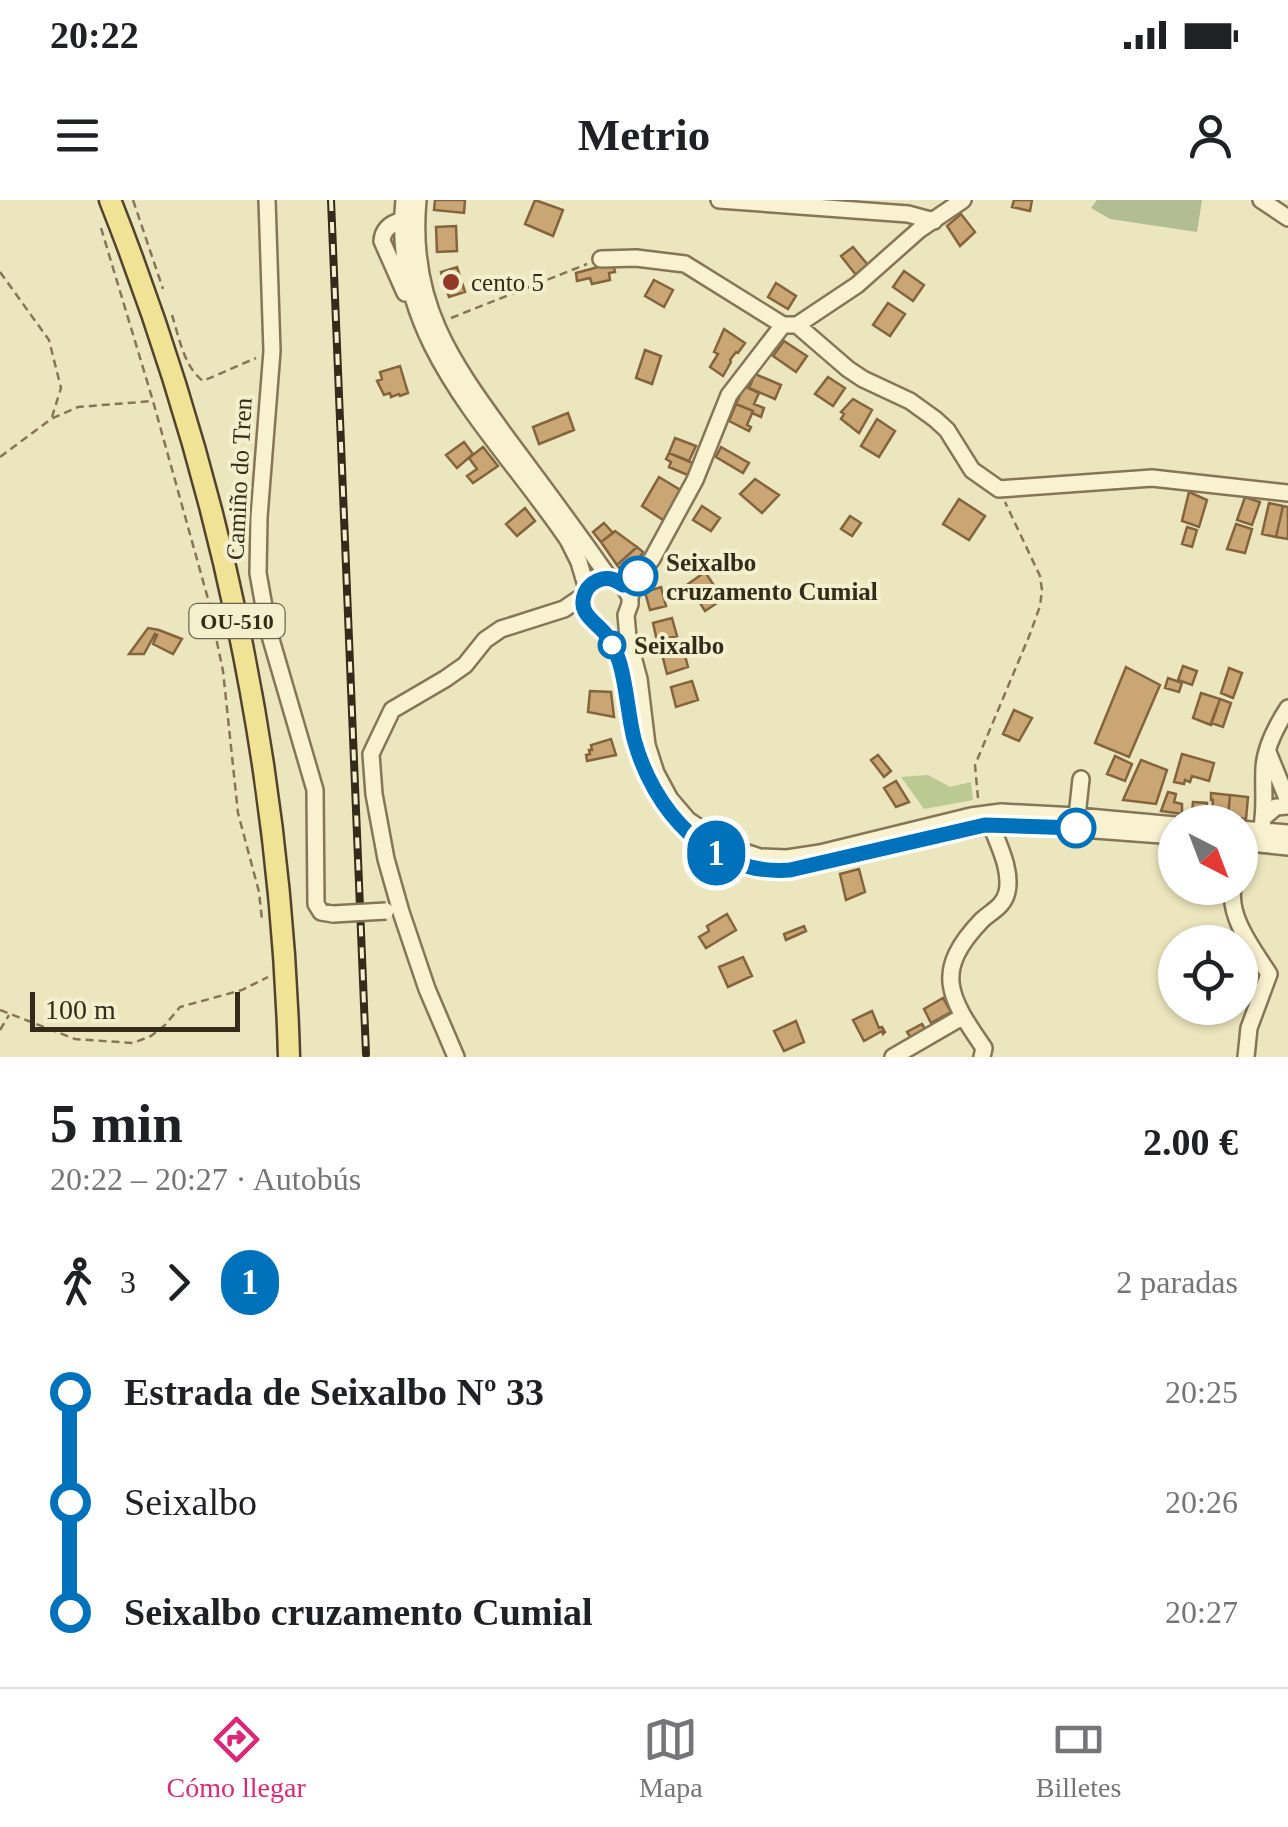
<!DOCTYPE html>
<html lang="es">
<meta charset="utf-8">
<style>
:root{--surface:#fff;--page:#f6f6f6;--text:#202124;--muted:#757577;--line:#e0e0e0;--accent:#db2777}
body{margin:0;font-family:"Times New Roman",serif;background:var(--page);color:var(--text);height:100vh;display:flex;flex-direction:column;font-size:38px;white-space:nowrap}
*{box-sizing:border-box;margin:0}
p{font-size:32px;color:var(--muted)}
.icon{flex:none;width:55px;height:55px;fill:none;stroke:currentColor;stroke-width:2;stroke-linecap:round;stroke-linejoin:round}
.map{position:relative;height:857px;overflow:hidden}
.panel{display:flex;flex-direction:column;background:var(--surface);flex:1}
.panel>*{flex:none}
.badge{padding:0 20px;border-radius:32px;font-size:35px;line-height:65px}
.needle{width:65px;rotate:138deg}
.buttons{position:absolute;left:1158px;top:605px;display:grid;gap:20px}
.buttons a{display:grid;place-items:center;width:100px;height:100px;border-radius:50%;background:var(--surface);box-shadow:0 2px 8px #0004;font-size:50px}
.scale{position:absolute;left:30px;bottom:25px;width:210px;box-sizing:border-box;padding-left:10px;border:5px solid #342b1b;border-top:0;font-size:28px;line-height:35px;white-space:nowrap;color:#342b1b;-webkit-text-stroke:8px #f4efcd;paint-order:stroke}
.map>.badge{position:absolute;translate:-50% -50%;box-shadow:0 0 0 5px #fff}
.legs{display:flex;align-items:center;gap:15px;height:110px;padding:0 50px;font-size:32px}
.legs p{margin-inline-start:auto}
.head{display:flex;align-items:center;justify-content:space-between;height:170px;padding:0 50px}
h1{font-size:55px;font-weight:800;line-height:75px}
ul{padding:0 50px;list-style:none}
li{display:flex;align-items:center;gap:35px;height:110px;font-size:38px}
li i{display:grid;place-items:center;width:15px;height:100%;margin:0 12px;background:currentColor}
li i::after{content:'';width:25px;height:25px;margin:-12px;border:8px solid;border-radius:50%;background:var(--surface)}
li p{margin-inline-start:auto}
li:first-child i{background:linear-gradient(#0000 50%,currentColor 0)}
li:last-child i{background:linear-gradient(currentColor 50%,#0000 0)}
.status{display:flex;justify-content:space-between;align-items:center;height:70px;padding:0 50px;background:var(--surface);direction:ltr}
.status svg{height:28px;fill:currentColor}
header{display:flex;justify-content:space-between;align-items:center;height:130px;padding:0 50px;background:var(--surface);font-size:45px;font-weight:800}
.menu{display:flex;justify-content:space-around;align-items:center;height:140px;border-top:2px solid var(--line);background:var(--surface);font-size:28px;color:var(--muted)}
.menu a{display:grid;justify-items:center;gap:5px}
.menu .current{color:var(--accent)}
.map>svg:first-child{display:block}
.green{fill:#baca92}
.cemetery{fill:#b2be92}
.building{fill:#caa674;stroke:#83643d;stroke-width:2.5}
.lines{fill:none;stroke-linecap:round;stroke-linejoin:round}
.minor-casing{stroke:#847657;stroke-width:20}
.major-casing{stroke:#51432c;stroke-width:25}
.path{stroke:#847657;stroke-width:2.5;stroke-dasharray:8 5;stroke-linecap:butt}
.minor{stroke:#f8f2d0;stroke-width:15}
.major{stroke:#f0e395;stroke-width:20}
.rail-casing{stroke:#342b1b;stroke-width:8}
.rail{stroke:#f4efcd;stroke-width:4;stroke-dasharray:11;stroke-linecap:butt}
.minor-bridge-casing{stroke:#847657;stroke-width:20;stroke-linecap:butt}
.minor-bridge{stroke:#f8f2d0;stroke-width:15}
.line-1-casing{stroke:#fff;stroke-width:22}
.line-1{stroke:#0072bc;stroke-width:15}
.poi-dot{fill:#923928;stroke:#f4efcd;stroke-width:4}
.stop-1-dot{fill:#fff;stroke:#0072bc;stroke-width:5}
.labels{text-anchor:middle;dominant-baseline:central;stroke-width:8;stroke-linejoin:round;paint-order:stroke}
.shield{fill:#f4efcd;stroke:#6e6650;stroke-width:2.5}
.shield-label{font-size:22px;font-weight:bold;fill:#342b1b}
.poi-label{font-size:25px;fill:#342b1b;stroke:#f4efcd;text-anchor:start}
.street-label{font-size:25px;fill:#342b1b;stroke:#f4efcd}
.stop-label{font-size:25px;font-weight:bold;fill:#342b1b;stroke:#f4efcd;text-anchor:start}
</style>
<div class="status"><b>20:22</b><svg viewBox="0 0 49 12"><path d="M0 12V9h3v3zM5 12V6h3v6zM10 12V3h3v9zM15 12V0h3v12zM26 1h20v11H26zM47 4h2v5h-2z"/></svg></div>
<header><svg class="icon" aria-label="menu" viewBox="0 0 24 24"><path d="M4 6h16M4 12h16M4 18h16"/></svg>Metrio<svg class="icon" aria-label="person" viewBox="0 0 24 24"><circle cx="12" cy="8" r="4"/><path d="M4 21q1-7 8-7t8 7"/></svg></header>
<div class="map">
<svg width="1288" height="857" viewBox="0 0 1288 857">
<rect width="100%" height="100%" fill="#ece6be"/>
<path class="green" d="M 928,575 L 950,587 L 971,582 L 973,600 L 924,609 L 901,577 Z"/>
<path class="cemetery" d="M 1097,0 L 1202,0 L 1197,32 L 1110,19 L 1091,8 Z"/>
<path class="building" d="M 435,0 L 465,0 L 464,13 L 434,10 Z
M 535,0 L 563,10 L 553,36 L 525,24 Z
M 1014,0 L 1032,0 L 1030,11 L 1012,7 Z
M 961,14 L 975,32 L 960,46 L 947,26 Z
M 456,26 L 457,51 L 437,52 L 436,27 Z
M 853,47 L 868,65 L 856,75 L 841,56 Z
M 613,63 L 615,72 L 609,73 L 610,80 L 592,84 L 590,78 L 577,81 L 576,73 Z
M 457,67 L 465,92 L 449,97 L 441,72 Z
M 904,71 L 924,85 L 913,101 L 893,87 Z
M 654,80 L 673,90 L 664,107 L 645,96 Z
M 776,83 L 796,96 L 788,109 L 768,97 Z
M 888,103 L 905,114 L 890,136 L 873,125 Z
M 724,129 L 745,143 L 738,153 L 736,152 L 730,160 L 731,162 L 723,176 L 710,167 L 718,154 L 714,152 Z
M 784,141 L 807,156 L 796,172 L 773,156 Z
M 645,150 L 661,156 L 652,184 L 636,178 Z
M 400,166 L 408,193 L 400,196 L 399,194 L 391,197 L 390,193 L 384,195 L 377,181 L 382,179 L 380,172 Z
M 755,174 L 781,185 L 775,199 L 749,188 Z
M 828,177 L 845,188 L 833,206 L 815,194 Z
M 744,186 L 759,193 L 754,204 L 764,208 L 761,217 L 752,213 L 753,211 L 736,204 Z
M 853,199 L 872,210 L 859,233 L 841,219 L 844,214 L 841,212 Z
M 736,204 L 753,211 L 747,225 L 751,227 L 749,231 L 729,221 Z
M 568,213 L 574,230 L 539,244 L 533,227 Z
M 877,219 L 895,231 L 879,257 L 861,246 Z
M 675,238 L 696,246 L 689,261 L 669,253 Z
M 464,242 L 473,254 L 457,268 L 446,255 Z
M 483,247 L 498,266 L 473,283 L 467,276 L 477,269 L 469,258 Z
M 721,247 L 749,263 L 743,273 L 716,257 Z
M 669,253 L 695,264 L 690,276 L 669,267 L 671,262 L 666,259 Z
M 659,277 L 682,291 L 663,320 L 642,306 Z
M 755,279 L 779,295 L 762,313 L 740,294 Z
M 1189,292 L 1207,300 L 1199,327 L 1182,321 Z
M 1245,297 L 1260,302 L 1252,325 L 1237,320 Z
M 959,299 L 985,316 L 969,340 L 943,324 Z
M 1269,303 L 1283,306 L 1276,337 L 1262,334 Z
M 702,306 L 720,318 L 711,331 L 693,320 Z
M 1283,306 L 1288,307 L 1288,339 L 1276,337 Z
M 525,308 L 535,321 L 517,336 L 506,324 Z
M 850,316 L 861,323 L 852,336 L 841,329 Z
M 604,323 L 613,333 L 601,342 L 593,332 Z
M 1236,324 L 1252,329 L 1245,353 L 1227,349 Z
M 1187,327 L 1197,330 L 1192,347 L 1182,344 Z
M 615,331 L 637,347 L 617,365 L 601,342 Z
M 637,347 L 643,352 L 629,375 L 624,374 L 617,365 Z
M 705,372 L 723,399 L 705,411 L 688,384 Z
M 661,387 L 666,406 L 650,410 L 645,392 Z
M 672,418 L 677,436 L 657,441 L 653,423 Z
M 148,428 L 159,430 L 182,439 L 173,454 L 153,444 L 157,435 L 155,434 L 144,454 L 129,454 Z
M 683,448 L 688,467 L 667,474 L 662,454 Z
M 1183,466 L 1197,471 L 1192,485 L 1178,480 Z
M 1126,467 L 1160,485 L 1129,557 L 1095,543 Z
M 1229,468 L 1242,473 L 1233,498 L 1221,493 Z
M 1168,478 L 1182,483 L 1179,492 L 1165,488 Z
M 692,481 L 698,500 L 676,507 L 671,487 Z
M 590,491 L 611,492 L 614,517 L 588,512 Z
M 1201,493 L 1220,499 L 1211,525 L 1193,518 Z
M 1220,499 L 1231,503 L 1223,527 L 1211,523 Z
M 1014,510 L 1032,518 L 1019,541 L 1003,534 Z
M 611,539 L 616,555 L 587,561 L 586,555 L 590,554 L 589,550 L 592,550 L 591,545 Z
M 1182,554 L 1214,563 L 1209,581 L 1192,576 L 1190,582 L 1185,580 L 1184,584 L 1174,582 Z
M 878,555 L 891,571 L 884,577 L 871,560 Z
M 1115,556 L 1132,564 L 1125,581 L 1107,574 Z
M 1141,560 L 1167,570 L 1156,604 L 1123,600 Z
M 896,581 L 909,602 L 896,607 L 884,588 Z
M 1168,592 L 1176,594 L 1174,602 L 1182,604 L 1182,614 L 1161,611 Z
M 1211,593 L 1230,595 L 1228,617 L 1212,615 L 1213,600 L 1211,600 Z
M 1230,595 L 1248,597 L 1246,619 L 1228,617 Z
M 1193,602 L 1207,603 L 1206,614 L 1192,613 Z
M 859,669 L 865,692 L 846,700 L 840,674 Z
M 727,714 L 736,730 L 706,748 L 699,737 L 709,731 L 707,726 Z
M 804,726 L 806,731 L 786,740 L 784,734 Z
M 743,757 L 752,776 L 728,787 L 719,767 Z
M 943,798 L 951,812 L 931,823 L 924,809 Z
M 872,811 L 879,828 L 882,827 L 885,832 L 883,834 L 882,831 L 864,841 L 853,820 Z
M 796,821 L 804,842 L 784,851 L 774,831 Z
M 922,824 L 927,832 L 913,841 L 907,832 Z"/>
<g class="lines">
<defs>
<path id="minor" d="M 267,0 L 272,151 L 259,317 L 258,373 L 268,429 L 315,590 L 316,704 L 321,712 L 333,714
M 404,0 C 389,142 496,233 568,340 L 579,362 L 587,389
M 418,0 C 408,106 454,165 513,246 C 542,285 572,325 600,365 L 610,379 L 623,385 L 630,397 L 630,404 L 626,415 L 628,438 L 639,479 L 647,545 L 656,573 L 670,599 L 688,620 L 727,646 L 760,657 L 787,658 L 820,653 L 971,616 L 1001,612 L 1077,616 L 1175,625
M 719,0 L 908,14 L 934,21
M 1261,0 L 1288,18
M 601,59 L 636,58 L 685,64 L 783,125
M 405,93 L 382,41 C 383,29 391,23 403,20 L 409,22
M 797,125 L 848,169 L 863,179 L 910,201 L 935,219 L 947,230 L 972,270 L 999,289 L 1152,278 L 1288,293
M 610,379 C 597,379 584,385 583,401 C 581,414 590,418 599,426 C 606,432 612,443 616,452 C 631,490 630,534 647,575
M 630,397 L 638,376 L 652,359 L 695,280 L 729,195 L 783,125 L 797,125 L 857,85 L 919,30 L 963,0
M 1268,552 L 1288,601
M 1263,618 C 1265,601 1263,585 1264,568 C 1265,547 1277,525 1288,508
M 1073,620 L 1077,616 L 1081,579
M 1240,629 L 1288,633
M 689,634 C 744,676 771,675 835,660
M 1270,638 L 1262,630 L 1263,618 L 1276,607 L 1288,606
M 1240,642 L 1288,647
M 901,644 L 991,625 L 1055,627 L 1175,636
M 1233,688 C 1228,718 1254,750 1269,774 L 1249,828 L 1246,857
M 456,857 L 427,789 L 401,712 L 386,659 L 374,594 L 371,554 L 392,510 L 445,479 L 465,465 L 485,440 L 501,429 L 564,409 L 583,396
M 893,857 L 962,817
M 982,857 L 984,848 C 948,796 933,771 982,720 C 992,711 1004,706 1007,692 C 1012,670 998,644 991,625"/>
<path id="major" d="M 110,0 C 218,273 281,563 289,857"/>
</defs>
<use href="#minor" class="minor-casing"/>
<use href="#major" class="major-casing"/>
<path class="path" d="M 133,0 L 163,89
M 101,28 L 153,201 L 208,399 L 223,471 L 238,613 L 259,692 L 262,720
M 0,72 L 49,140 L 61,188 L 52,217
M 172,115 C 179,137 184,167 203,181 L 256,158
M 451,118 L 587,64
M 0,257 L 51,219 L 78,207 L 153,201
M 978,598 L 975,565 L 1030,434 L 1040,406 L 1042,390 L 1040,376 L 1005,302
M 0,810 L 75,839 L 133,843 L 151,836 L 165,825 L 180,807 L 242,790 L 268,777
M 0,830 L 9,815"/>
<use href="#minor" class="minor"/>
<use href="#major" class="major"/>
<defs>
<path id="rail" d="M 331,0 L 366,854"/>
</defs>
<use href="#rail" class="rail-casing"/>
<use href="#rail" class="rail"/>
<defs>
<path id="minor-bridge" d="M 333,714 L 386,711"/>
</defs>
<use href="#minor-bridge" class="minor-bridge-casing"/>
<use href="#minor-bridge" class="minor-bridge"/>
</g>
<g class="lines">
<defs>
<path id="line-1" d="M 638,376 L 623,385 C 616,380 610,377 602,379 C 594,381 588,386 585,393 C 576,414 597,422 607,436 C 613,445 617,454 620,464 C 627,489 628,515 634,539 C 653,610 710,676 790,670 L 985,625 L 1076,628"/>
</defs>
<use href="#line-1" class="line-1-casing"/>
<use href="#line-1" class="line-1"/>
</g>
<circle class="poi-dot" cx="451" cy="82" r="10"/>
<g class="stop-1-dot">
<circle cx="638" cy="376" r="18"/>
<circle cx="612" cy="445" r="12"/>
<circle cx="1076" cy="628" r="18"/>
</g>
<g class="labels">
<rect class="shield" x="189.5" y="404" width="95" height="34" rx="8"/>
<g class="shield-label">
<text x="237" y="421">OU-510</text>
</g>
<g class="poi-label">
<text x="471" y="82">cento 5</text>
</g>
<g class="street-label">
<text transform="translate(239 279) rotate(-87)">Camiño do Tren</text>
</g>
<g class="stop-label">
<text x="666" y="362">Seixalbo<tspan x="666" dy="29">cruzamento Cumial</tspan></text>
<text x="634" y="445">Seixalbo</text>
</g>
</g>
</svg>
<div class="buttons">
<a><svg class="needle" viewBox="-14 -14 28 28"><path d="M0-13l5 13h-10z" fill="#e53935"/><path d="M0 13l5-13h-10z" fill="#757577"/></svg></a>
<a><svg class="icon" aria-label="locate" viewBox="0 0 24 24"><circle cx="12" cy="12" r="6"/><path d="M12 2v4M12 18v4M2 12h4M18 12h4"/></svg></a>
</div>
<div class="scale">100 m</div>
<b class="badge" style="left:716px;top:653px;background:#0072bc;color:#fff">1</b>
</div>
<section class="panel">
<div class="head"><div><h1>5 min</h1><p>20:22 – 20:27 · Autobús</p></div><b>2.00 €</b></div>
<div class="legs"><svg class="icon" aria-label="walk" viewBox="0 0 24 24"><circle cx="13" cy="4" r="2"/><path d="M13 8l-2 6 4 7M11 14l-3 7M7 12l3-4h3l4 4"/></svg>3<svg class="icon" aria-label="forward" viewBox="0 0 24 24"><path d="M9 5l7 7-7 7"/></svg><b class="badge" style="background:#0072bc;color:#fff">1</b><p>2 paradas</p></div>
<ul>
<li><i style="color:#0072bc"></i><b>Estrada de Seixalbo Nº 33</b><p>20:25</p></li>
<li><i style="color:#0072bc"></i><span>Seixalbo</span><p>20:26</p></li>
<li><i style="color:#0072bc"></i><b>Seixalbo cruzamento Cumial</b><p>20:27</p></li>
</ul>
</section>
<nav class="menu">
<a class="current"><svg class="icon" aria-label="directions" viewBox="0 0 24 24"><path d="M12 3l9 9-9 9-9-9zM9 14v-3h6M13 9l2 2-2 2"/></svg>Cómo llegar</a>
<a><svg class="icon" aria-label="map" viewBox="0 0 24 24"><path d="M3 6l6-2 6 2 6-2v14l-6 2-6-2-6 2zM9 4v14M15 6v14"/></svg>Mapa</a>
<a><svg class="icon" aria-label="tickets" viewBox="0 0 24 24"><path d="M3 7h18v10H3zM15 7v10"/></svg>Billetes</a>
</nav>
